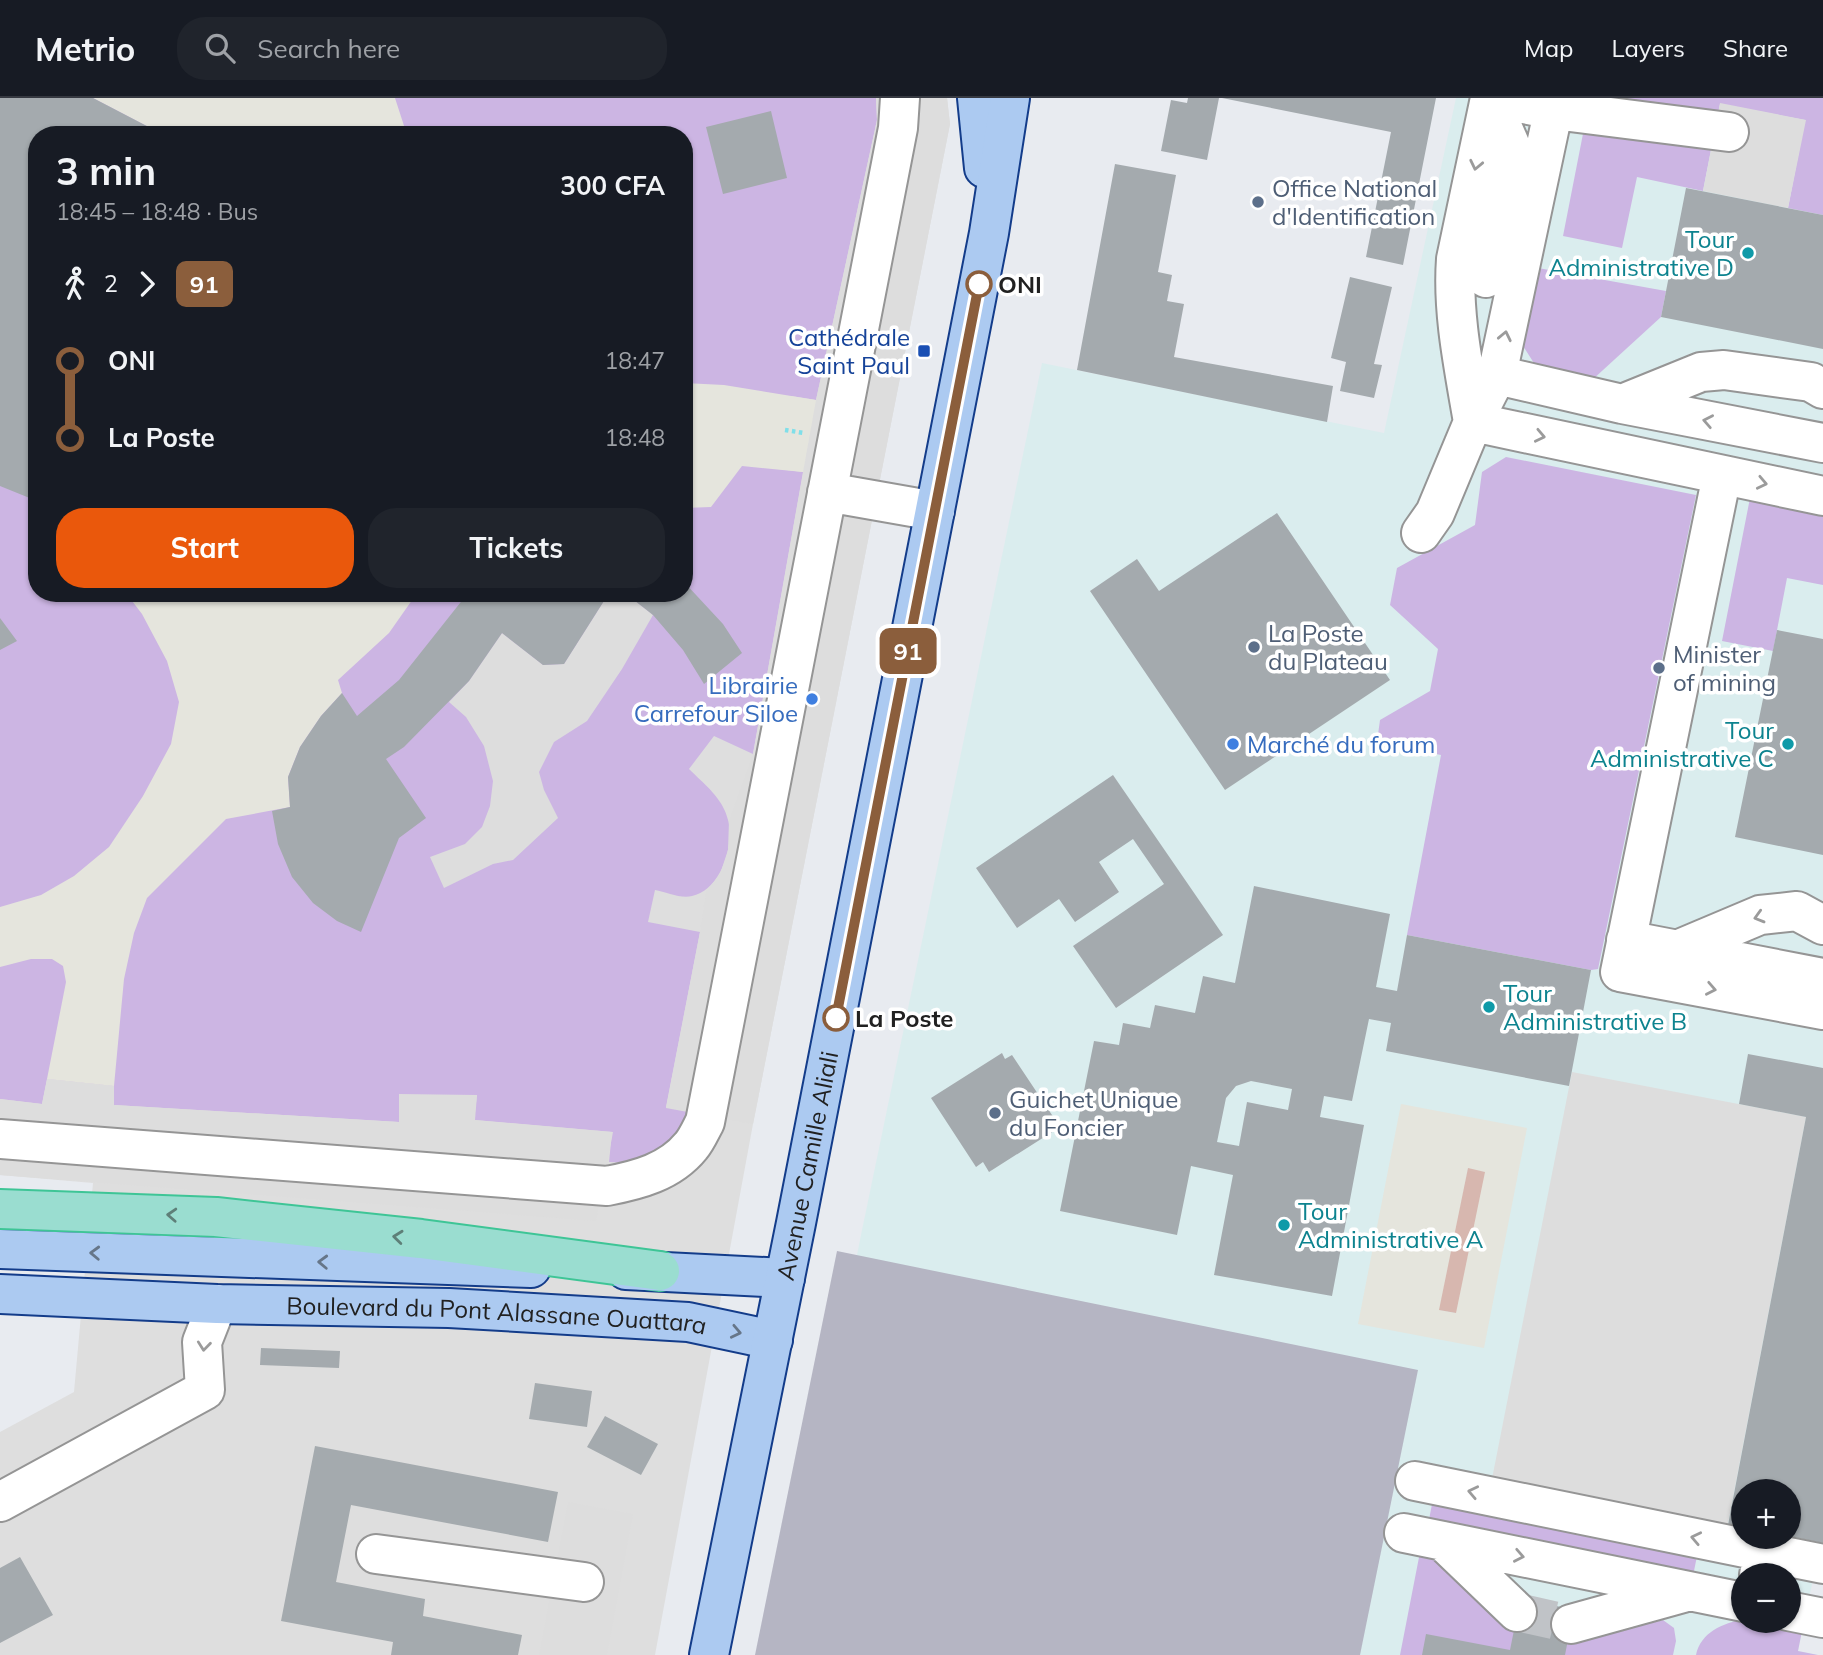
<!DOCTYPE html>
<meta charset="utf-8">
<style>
:root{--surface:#171b24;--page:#20242c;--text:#f1f3f6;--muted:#9ea1a6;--line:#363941;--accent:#ea580c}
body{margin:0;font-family:Mulish,sans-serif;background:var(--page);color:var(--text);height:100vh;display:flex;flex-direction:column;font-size:26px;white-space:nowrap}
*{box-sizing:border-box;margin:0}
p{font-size:23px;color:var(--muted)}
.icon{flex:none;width:38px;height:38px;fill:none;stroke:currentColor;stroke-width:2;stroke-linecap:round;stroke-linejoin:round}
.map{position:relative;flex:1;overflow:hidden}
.sheet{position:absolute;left:28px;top:28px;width:665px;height:476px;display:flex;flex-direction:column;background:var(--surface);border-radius:28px;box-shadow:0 2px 5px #0004}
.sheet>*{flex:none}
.badge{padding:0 14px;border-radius:10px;font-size:24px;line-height:46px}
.tools{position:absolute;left:1731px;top:1381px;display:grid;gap:14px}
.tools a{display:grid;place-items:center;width:70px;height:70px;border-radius:50%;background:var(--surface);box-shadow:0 2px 5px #0004;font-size:35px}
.map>.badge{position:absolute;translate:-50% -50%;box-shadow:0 0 0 4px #fff}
.legs{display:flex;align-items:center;gap:10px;height:77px;padding:0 28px;font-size:23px}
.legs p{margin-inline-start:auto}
.head{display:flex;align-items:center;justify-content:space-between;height:119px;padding:0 28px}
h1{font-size:38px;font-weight:700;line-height:52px}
.primary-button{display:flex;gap:14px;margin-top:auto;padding:14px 28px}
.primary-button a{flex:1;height:80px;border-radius:28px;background:var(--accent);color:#fff;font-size:28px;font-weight:700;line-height:80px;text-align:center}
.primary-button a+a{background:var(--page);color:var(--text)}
ul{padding:0 28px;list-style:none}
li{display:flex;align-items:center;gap:24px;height:77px;font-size:26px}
li i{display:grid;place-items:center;width:10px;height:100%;margin:0 9px;background:currentColor}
li i::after{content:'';width:18px;height:18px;margin:-9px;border:5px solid;border-radius:50%;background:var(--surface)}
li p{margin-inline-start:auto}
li:first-child i{background:linear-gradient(#0000 50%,currentColor 0)}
li:last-child i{background:linear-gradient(currentColor 50%,#0000 0)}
header{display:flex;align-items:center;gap:42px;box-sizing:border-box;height:98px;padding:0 35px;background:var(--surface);border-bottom:2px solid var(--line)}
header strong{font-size:33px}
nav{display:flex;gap:38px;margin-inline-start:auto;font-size:24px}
.search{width:490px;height:63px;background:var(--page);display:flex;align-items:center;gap:18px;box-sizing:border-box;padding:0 24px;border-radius:28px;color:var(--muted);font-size:26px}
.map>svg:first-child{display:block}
.residential{fill:#dedede;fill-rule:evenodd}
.commercial{fill:#daedee;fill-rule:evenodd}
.construction{fill:#b5b5c3}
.grass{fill:#ccb5e3;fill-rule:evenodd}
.parking{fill:#ddd}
.plaza{fill:#e5e5dd;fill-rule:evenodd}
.water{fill:#d7b7af}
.building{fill:#a4aaae;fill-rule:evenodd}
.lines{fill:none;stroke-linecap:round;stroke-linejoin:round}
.minor-tunnel{stroke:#c0c3c7;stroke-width:38;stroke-dasharray:38 19;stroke-linecap:butt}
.minor-casing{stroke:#959595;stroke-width:42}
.major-casing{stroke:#133c8a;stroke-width:42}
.highway-casing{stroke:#3ec596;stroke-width:42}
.path{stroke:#80dfe9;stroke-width:4.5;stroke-dasharray:3.5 3.5;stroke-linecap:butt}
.minor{stroke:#fff;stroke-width:38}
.major{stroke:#accaf1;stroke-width:38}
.highway{stroke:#9addd0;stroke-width:38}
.oneway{stroke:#9b9b9b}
.oneway2{stroke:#5e7f78}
.oneway3{stroke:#667689}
.line-1-casing{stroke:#fff;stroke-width:16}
.line-1{stroke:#8b5e3c;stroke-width:10}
.service-dot{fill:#5c6f8a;stroke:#fff;stroke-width:2.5}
.culture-dot{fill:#0f9aa8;stroke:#fff;stroke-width:2.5}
.stop-1-dot{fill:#fff;stroke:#8b5e3c;stroke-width:3.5}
.transit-dot{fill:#1a4fb4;stroke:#fff;stroke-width:2.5}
.shop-dot{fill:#3f7fe0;stroke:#fff;stroke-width:2.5}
.labels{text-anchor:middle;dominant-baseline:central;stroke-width:7;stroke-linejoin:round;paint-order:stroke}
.service-label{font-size:24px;fill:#4e5e75;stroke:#fff;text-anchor:start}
.culture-label{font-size:24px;fill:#0d838f;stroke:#fff;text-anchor:end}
.stop-label{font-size:24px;font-weight:bold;fill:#212121;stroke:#fff;text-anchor:start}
.transit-label{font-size:24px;fill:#164399;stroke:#fff;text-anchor:end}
.shop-label{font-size:24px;fill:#366cbe;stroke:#fff;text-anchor:end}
.street-label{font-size:24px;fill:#212121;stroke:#fff}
</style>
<header>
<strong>Metrio</strong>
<div class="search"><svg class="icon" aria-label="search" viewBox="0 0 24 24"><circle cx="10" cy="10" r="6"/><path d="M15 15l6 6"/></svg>Search here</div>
<nav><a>Map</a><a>Layers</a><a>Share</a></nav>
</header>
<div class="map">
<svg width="1823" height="1557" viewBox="0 0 1823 1557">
<rect width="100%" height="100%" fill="#e8ebf0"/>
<path class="residential" d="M 0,0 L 947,0 L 950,26 L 753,1026 L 655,1557 L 0,1557 L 0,1334 L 74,1294 L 93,1085 L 0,1077 ZM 37,37 L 684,37 L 684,495 L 37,495 Z"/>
<path class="commercial" d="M 1456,0 L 1823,0 L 1823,1448 L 1820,1448 L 1798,1553 L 1818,1557 L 777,1557 L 861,1137 L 1042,265 L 1384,335 ZM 1743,1393 L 1788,1393 L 1788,1438 L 1743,1438 ZM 1743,1477 L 1788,1477 L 1788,1522 L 1743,1522 Z"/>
<path class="construction" d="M 837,1153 L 1418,1272 L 1360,1557 L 755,1557 Z"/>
<path class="grass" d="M 0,0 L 876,0 L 877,22 L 816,302 L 791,298 L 778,371 L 803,374 L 753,656 L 714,638 L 689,671 C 704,686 723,700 728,722 C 735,748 720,793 692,798 C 681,801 666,794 655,792 L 648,824 L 700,834 L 666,1009 L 691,1014 L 669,1049 L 629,1065 L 609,1064 L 612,1034 L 474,1022 L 477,997 L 399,1024 L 114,1007 L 114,988 L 47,981 L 42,1006 L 0,1001 ZM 37,37 L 684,37 L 684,495 L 37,495 Z
M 1590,0 L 1823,0 L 1823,117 L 1788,110 L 1805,22 L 1720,6 L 1703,93 L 1637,79 L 1622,150 L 1563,138 Z
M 1538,170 L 1666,193 L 1661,219 L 1591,283 L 1539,273 L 1523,248 Z
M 1506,359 L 1696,397 L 1598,871 L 1591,872 L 1407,837 L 1441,657 L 1377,644 L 1380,622 L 1430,593 L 1438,551 L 1390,507 L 1397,470 L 1475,427 L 1482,374 Z
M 1751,395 L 1823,410 L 1823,487 L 1787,480 L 1773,553 L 1722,543 Z
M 1433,1401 L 1698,1453 L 1692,1483 L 1427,1432 Z
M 1421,1449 L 1501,1526 L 1580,1543 L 1663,1522 L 1674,1530 L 1676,1543 L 1673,1557 L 1400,1557 Z
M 1743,1521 L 1802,1533 L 1798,1553 L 1818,1557 L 1696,1557 C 1701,1534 1722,1526 1743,1521 Z"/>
<path class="parking" d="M 876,0 L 947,0 L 950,26 L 753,1026 L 666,1010 L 700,834 L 706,794 L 720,776 L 728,752 L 729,723 L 753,656 L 816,302 L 877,22 Z
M 1720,5 L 1806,22 L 1788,110 L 1703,93 Z
M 609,495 L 625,495 L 653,517 L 622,571 L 587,623 L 554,644 L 539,674 L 544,692 L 558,720 L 513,762 L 493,766 L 444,790 L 430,759 L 465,746 L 482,729 L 490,708 L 493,683 L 484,648 L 466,619 L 449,604 L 469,583 L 502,535 L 543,567 L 564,566 Z
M 1572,974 L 1806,1019 L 1726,1436 L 1490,1391 Z
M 47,981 L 114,988 L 114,1007 L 399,1024 L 399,996 L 477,997 L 475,1022 L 613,1034 L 596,1123 L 0,1077 L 0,1001 L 42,1006 Z
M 568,1404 L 633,1416 L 607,1557 L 539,1557 Z"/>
<path class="plaza" d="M 93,0 L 395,0 L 407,37 L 164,37 Z
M 684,285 L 724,287 L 816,302 L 803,374 L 742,368 L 711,409 L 684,410 Z
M 126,495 L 417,495 L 389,535 L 338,582 L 342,595 L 321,618 L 300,649 L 288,679 L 290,709 L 226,721 L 147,800 L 134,835 L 124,881 L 114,988 L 47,981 L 66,884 L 63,868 L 52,861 L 31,861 L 0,869 L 0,809 L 41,797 L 74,778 L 109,749 L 143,698 L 171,646 L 179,604 L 167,563 L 142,516 Z
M 1401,1006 L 1527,1030 L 1484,1250 L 1358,1226 ZM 1468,1071 L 1484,1074 L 1455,1215 L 1440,1212 Z"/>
<path class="water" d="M 1468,1070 L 1485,1074 L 1456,1215 L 1439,1212 Z"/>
<path class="building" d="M 0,0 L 93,0 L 164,37 L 37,37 L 37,403 L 0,388 Z
M 1188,0 L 1219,0 L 1207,62 L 1161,53 L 1171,2 L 1187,5 Z
M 1222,0 L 1436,0 L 1403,167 L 1366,159 L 1391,34 Z
M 771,13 L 787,80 L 723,96 L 706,29 Z
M 1115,66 L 1176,77 L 1158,174 L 1172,177 L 1167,203 L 1184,206 L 1174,259 L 1333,288 L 1327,324 L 1077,272 Z
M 1686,90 L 1823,117 L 1823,251 L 1661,219 Z
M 1350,179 L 1392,189 L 1374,266 L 1382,267 L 1374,300 L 1340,293 L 1346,264 L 1331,260 Z
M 1277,415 L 1390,582 L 1225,692 L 1090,493 L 1137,461 L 1159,493 Z
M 684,484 L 723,526 L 742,555 L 704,586 L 683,552 L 653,517 L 625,495 L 684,495 Z
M 456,495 L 609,495 L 564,566 L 543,567 L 502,535 L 469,583 L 404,649 L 386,661 L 426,720 L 399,740 L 361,834 L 337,823 L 313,805 L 292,779 L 278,746 L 272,713 L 290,709 L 288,679 L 300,649 L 321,618 L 342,595 L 357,618 L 399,582 L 464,500 Z
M 0,520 L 17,543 L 0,552 Z
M 1777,532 L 1823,541 L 1823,757 L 1735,739 Z
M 1113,677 L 1223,837 L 1116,910 L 1073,848 L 1164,786 L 1133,741 L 1099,764 L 1119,794 L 1075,824 L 1059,801 L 1017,830 L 976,770 Z
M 1254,788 L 1390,816 L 1376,889 L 1397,893 L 1407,837 L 1591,872 L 1569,988 L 1386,953 L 1391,925 L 1369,921 L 1352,1003 L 1324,998 L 1320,1019 L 1364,1027 L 1332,1198 L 1214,1177 L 1233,1077 L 1191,1068 L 1177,1137 L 1060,1113 L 1094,943 L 1119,947 L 1123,925 L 1150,930 L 1155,907 L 1195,915 L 1203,878 L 1235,885 ZM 1251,983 L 1292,991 L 1288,1012 L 1247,1004 L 1239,1048 L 1217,1044 L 1226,1000 L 1236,988 Z
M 1002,955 L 1005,961 L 1012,957 L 1060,1029 L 989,1074 L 983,1064 L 976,1069 L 931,1000 Z
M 1748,956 L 1823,970 L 1823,1445 L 1788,1438 L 1788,1393 L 1743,1393 L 1743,1430 L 1728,1427 L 1806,1019 L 1739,1006 Z
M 261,1250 L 340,1253 L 339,1270 L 260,1267 Z
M 535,1285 L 592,1293 L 587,1329 L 529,1321 Z
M 605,1318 L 658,1346 L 641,1377 L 587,1349 Z
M 315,1348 L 558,1394 L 548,1444 L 351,1407 L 336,1484 L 425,1501 L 423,1518 L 522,1537 L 518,1557 L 391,1557 L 393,1544 L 281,1523 Z
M 20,1459 L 53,1517 L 0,1545 L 0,1470 Z
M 1520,1502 L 1574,1511 L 1565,1557 L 1422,1557 L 1426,1536 L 1510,1552 Z"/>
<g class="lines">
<path class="minor-tunnel" d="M 1517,1514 L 1571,1526"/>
<defs>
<path id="minor" d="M 1493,0 L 1554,12 L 1729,34
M 1486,180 L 1512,51 L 1490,0
M 1497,277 L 1622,306 L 1823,345
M 1622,306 L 1701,274 L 1724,272 L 1811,284 L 1823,291
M 1473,324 L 1823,398
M 1473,324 C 1464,271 1452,215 1456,161 L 1490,0
M 1722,377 L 1620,874 L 1823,912
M 827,394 L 935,413
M 1421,435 L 1435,415 L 1473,324 L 1497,277 L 1556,0
M 1626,842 L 1823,880
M 1677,852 L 1760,817 L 1797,813 L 1823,827
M 0,1041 L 607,1088 C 638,1082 670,1074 691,1048 C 697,1041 701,1031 705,1024 L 898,30 L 900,0
M 1415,1383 L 1764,1454 L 1759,1477
M 0,1404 L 205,1292 L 202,1244 L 217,1206
M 1404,1435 L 1743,1504
M 1443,1443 L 1517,1514
M 1764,1454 L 1823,1466
M 376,1456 L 584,1484
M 1788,1513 L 1823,1520
M 1571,1526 L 1683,1495"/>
<g id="major">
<path d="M 977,0 L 984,70"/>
<path d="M 0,1151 L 531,1170"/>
<path d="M 626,1172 L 785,1180"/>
<path id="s1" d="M 0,1196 L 217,1206 L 449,1210 L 688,1224 L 773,1242"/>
<path id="s2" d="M 709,1557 L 796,1125 L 989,135 L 1010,0"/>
</g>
<path id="highway" d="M 0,1111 L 216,1119 L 421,1141 L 660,1173"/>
</defs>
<use href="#minor" class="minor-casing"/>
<use href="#major" class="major-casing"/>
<use href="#highway" class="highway-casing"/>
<path class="path" d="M 785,332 L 804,335"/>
<use href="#minor" class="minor"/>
<use href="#major" class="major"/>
<use href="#highway" class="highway"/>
</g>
<defs><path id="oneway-chevron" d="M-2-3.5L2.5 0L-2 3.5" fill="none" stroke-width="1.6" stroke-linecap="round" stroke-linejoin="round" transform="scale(1.75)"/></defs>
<g class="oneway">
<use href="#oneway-chevron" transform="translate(1476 67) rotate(102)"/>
<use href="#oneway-chevron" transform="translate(1505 238) rotate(-78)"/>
<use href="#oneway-chevron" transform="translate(1708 323) rotate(-169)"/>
<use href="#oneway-chevron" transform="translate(1540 338) rotate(12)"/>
<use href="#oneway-chevron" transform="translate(1762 385) rotate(12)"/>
<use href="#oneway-chevron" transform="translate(1759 819) rotate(164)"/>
<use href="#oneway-chevron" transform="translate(1711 891) rotate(11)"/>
<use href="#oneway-chevron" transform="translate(204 1248) rotate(96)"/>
<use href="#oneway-chevron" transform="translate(1473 1394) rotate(-168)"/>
<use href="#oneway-chevron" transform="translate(1696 1440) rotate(-168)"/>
<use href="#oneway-chevron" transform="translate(1519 1458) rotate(11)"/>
</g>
<g class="oneway2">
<use href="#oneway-chevron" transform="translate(172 1117) rotate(-177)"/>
<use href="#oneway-chevron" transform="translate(398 1139) rotate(-174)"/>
</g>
<g class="oneway3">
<use href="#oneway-chevron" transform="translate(95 1155) rotate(-178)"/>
<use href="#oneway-chevron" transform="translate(323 1164) rotate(-178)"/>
<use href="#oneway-chevron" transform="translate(736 1234) rotate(12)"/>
</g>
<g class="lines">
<defs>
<path id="line-1" d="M 836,920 L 979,186"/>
</defs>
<use href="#line-1" class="line-1-casing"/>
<use href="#line-1" class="line-1"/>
</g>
<g class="service-dot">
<circle cx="1258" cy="104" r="7"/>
<circle cx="1254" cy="549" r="7"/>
<circle cx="1659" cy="570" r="7"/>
<circle cx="995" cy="1015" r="7"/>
</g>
<g class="culture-dot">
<circle cx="1748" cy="155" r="7"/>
<circle cx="1788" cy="646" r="7"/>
<circle cx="1489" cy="909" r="7"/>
<circle cx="1284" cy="1127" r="7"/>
</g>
<g class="stop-1-dot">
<circle cx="979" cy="186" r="12"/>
<circle cx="836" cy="920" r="12"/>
</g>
<rect class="transit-dot" x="917" y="246" width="14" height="14" rx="3.5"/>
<g class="shop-dot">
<circle cx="812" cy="601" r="7"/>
<circle cx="1233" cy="646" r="7"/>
</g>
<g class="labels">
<g class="service-label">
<text x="1272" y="90">Office National<tspan x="1272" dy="28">d'Identification</tspan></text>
<text x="1268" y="535">La Poste<tspan x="1268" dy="28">du Plateau</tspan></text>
<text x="1673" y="556">Minister<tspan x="1673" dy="28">of mining</tspan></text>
<text x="1009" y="1001">Guichet Unique<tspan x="1009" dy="28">du Foncier</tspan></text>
</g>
<g class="culture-label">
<text x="1734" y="141">Tour<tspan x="1734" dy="28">Administrative D</tspan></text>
<text x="1774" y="632">Tour<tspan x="1774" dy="28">Administrative C</tspan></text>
<text x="1503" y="895" text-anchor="start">Tour<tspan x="1503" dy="28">Administrative B</tspan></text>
<text x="1298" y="1113" text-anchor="start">Tour<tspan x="1298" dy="28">Administrative A</tspan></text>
</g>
<g class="stop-label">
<text x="998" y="186">ONI</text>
<text x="855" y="920">La Poste</text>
</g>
<g class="transit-label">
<text x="910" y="239">Cathédrale<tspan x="910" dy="28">Saint Paul</tspan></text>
</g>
<g class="shop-label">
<text x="798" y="587">Librairie<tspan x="798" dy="28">Carrefour Siloe</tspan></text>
<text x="1247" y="646" text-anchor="start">Marché du forum</text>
</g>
<g class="street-label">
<text stroke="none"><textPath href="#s2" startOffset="499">Avenue Camille Aliali</textPath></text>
<text stroke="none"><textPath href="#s1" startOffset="497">Boulevard du Pont Alassane Ouattara</textPath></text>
</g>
</g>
</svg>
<div class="tools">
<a>+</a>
<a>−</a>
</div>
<b class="badge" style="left:908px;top:553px;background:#8b5e3c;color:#fff">91</b>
<section class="sheet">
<div class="head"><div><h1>3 min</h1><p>18:45 – 18:48 · Bus</p></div><b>300 CFA</b></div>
<div class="legs"><svg class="icon" aria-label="walk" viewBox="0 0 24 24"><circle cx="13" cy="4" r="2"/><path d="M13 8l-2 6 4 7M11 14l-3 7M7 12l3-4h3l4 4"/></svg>2<svg class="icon" aria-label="forward" viewBox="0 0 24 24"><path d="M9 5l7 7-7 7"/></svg><b class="badge" style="background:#8b5e3c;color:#fff">91</b></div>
<ul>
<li><i style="color:#8b5e3c"></i><b>ONI</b><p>18:47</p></li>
<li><i style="color:#8b5e3c"></i><b>La Poste</b><p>18:48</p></li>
</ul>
<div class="primary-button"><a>Start</a><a>Tickets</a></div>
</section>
</div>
